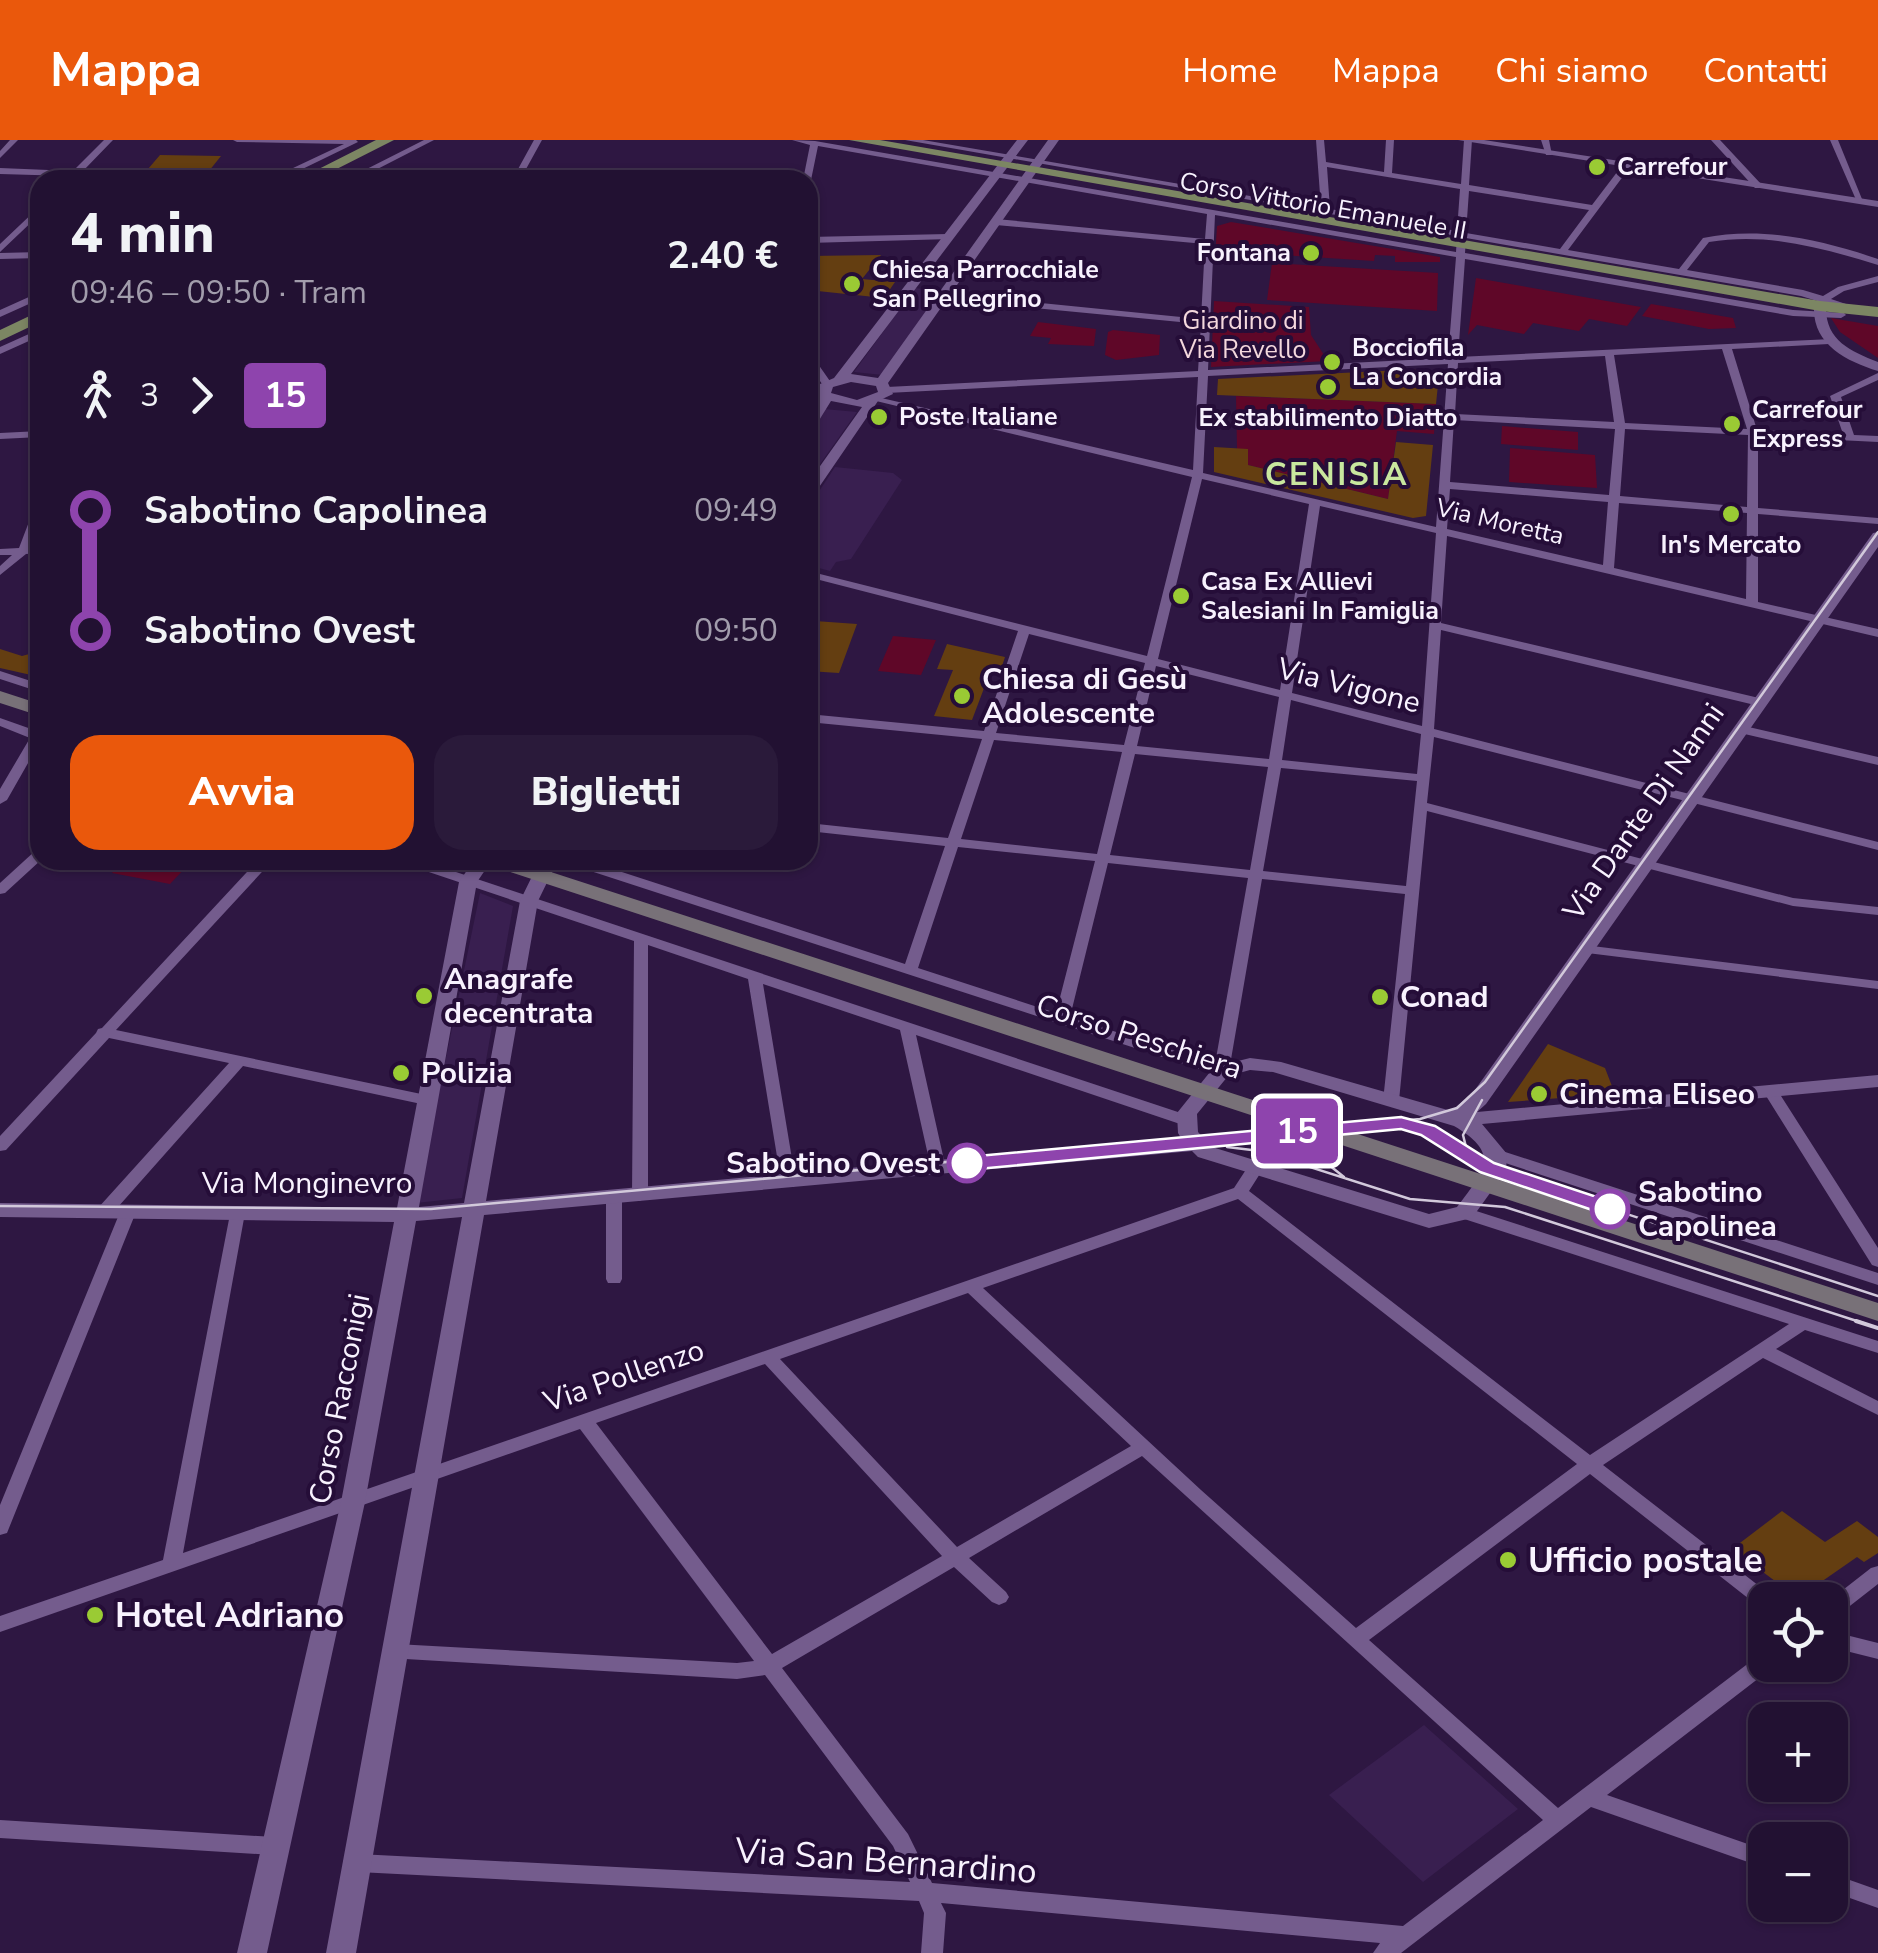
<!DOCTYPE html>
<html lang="it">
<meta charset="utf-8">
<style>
:root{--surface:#221132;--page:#2a1a3a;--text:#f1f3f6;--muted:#a29dac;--line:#3f314d;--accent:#ea580c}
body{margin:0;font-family:"Nunito Sans",sans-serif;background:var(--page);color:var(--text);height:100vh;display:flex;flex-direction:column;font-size:38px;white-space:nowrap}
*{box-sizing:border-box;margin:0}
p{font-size:32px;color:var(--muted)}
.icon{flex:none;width:55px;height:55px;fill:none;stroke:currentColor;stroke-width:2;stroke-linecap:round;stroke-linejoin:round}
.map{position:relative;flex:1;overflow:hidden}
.sheet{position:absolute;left:30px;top:30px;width:788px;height:700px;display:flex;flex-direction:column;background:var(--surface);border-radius:30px;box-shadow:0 2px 8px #0004,0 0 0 2px var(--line)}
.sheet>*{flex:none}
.badge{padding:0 20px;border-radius:8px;font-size:35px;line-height:65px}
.buttons{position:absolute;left:1748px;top:1442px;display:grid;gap:20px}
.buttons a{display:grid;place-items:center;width:100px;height:100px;border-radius:20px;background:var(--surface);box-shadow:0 2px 8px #0004,0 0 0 2px var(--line);font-size:50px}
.map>.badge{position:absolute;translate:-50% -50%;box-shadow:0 0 0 5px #fff}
.legs{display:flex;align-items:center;gap:15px;height:110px;padding:0 40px;font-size:32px}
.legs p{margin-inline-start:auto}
.overview{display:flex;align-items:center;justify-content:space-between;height:170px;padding:0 40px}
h1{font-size:55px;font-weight:800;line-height:75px}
.primary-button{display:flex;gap:20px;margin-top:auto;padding:20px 40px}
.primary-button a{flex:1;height:115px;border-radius:30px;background:var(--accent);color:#fff;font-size:40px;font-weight:800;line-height:115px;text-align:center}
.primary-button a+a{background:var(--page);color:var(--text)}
ul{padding:0 40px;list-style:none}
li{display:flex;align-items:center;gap:35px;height:120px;font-size:38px}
li i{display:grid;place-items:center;width:15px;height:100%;margin:0 12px;background:currentColor}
li i::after{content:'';width:25px;height:25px;margin:-12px;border:8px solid;border-radius:50%;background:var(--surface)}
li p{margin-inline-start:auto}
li:first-child i{background:linear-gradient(#0000 50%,currentColor 0)}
li:last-child i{background:linear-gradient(currentColor 50%,#0000 0)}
header{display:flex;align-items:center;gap:60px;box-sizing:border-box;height:140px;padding:0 50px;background:var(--accent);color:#fff}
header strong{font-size:48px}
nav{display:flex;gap:55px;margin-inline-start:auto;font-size:35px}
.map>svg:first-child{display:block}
.built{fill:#391f50}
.green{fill:#5f0728}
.building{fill:#643e11}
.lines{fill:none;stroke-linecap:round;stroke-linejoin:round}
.minor{fill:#745c8d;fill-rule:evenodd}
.tertiary{fill:#745c8d;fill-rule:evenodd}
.secondary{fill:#787178;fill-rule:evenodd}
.primary{fill:#7c8663;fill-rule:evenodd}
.tram-far1{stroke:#d2c9db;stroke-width:2.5}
.tram{stroke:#d2c9db;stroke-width:4}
.line-1{fill:#8e44ad;stroke:#fff;stroke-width:2.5}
.poi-dot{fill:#9acb34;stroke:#250d38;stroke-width:4}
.stop-1-dot{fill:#fff;stroke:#8e44ad;stroke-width:5}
.labels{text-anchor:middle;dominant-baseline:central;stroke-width:8;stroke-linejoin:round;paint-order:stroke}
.far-poi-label{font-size:25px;font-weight:bold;fill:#f8f2fe;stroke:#250d38;text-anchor:start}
.far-street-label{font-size:25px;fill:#f8f2fe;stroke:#250d38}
.far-park-label{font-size:25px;fill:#f4d8dd;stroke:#250d38}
.poi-label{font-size:30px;font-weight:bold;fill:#f8f2fe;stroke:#250d38;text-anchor:start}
.street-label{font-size:30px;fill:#f8f2fe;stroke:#250d38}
.stop-label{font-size:30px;font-weight:bold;fill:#f8f2fe;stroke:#250d38;text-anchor:end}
.far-district-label{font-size:32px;font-weight:bold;letter-spacing:2.5px;fill:#c9e79e;stroke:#250d38}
.near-poi-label{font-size:35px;font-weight:bold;fill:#f8f2fe;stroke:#250d38;text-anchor:start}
.near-street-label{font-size:35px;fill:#f8f2fe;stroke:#250d38}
</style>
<header>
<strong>Mappa</strong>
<nav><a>Home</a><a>Mappa</a><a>Chi siamo</a><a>Contatti</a></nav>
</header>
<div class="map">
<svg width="1878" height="1813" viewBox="0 0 1878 1813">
<rect width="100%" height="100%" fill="#2e1742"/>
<path class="built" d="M 915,148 L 941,151 L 883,235 L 854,232 Z
M 824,269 L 857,272 L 808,341 L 808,291 Z
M 835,327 L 893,333 L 902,340 L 851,419 L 836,422 L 830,431 L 808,425 L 808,368 Z
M 480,753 L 513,766 L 462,1058 L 416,1063 Z
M 1424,1585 L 1518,1669 L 1423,1742 L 1329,1655 Z"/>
<path class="green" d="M 1231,82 L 1440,117 L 1440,122 L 1395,122 L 1395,116 L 1375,115 L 1374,121 L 1281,115 L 1279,122 L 1215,119 L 1217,86 Z
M 1272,123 L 1438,133 L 1437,171 L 1267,160 Z
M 1476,138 L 1641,167 L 1627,186 L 1589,179 L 1579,191 L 1533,183 L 1524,194 L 1477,185 L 1468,195 Z
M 1214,161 L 1309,167 L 1311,195 L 1328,221 L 1211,227 Z
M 1651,164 L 1733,178 L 1736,188 L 1709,189 L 1642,176 Z
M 1831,178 L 1878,186 L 1878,218 L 1840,192 Z
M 1038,182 L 1096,189 L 1094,206 L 1048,204 L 1051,198 L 1030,196 Z
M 1113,190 L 1160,195 L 1159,215 L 1116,220 L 1105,215 L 1108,192 Z
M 1236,256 L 1436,264 L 1434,294 L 1397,291 L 1388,359 L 1248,325 L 1248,309 L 1237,309 Z
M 1502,286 L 1578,292 L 1578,310 L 1501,304 Z
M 1510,308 L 1595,315 L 1597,348 L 1509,342 Z
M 893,496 L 936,500 L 921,535 L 878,531 Z
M 124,720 L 189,724 L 170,744 L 112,733 Z"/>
<path class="building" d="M 160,15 L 221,16 L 209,31 L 148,29 Z
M 881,115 L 862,139 L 895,142 L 884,158 L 808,150 L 808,116 Z
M 1423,229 L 1439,235 L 1436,264 L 1217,255 L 1218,239 Z
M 1396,302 L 1433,305 L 1426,376 L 1413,378 L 1214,332 L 1214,307 L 1248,309 L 1248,325 L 1388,359 Z
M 815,481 L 857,484 L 839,533 L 808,531 L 808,500 Z
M 947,504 L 1005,517 L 999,535 L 989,535 L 972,580 L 934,576 L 953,530 L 937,529 Z
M 0,509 L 22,516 L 40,511 L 40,537 L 0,528 Z
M 1548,904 L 1605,928 L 1615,954 L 1508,962 Z
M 1782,1371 L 1825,1402 L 1857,1381 L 1878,1397 L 1878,1413 L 1864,1422 L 1857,1417 L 1798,1458 L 1732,1409 Z"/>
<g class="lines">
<path class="minor" d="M 10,0 L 18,0 L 0,18 L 0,11 Z
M 104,0 L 113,0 L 83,31 L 274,37 L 344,4 L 237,2 L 233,0 L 356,0 L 358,2 L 286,37 L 296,40 L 78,36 L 73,39 L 69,36 L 0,34 L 0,28 L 73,31 Z
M 424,0 L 434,0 L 356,40 L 345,40 Z
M 534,0 L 542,0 L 520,40 L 512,40 Z
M 792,0 L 815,1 L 1456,112 L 1457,96 L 905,0 L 923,0 L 1321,68 L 1316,0 L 1324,0 L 1326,22 L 1384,32 L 1386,0 L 1394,0 L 1392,33 L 1461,44 L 1464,0 L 1472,0 L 1469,45 L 1592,65 L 1624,23 L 1630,23 L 1630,27 L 1568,110 L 1679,129 L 1703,98 C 1763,86 1821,100 1878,119 L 1878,125 C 1822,108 1768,92 1709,102 L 1687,130 L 1803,150 L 1823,156 L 1838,147 L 1878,136 L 1878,142 L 1844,151 L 1831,159 L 1852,166 L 1852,170 L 1849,171 L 1801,156 L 1466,98 L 1465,113 L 1793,170 L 1844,173 L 1846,175 L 1841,178 L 1793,176 L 1465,119 L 1458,217 L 1832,199 L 1832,203 L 1829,204 L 1732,209 L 1757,290 L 1843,294 L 1830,256 L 1878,233 L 1878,240 L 1841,257 L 1854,295 L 1878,296 L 1878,302 L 1758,296 L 1758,368 L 1878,378 L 1878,384 L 1758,374 L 1758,462 L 1878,489 L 1878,497 L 1447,396 L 1441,483 L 1759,558 L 1765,562 L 1759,566 L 1441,490 L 1434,589 L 1878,702 L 1878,710 L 1434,597 L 1427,663 L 1793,758 L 1878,767 L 1878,775 L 1793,766 L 1427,671 L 1399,961 L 1391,966 L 1383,961 L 1405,754 L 1262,739 L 1229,931 L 1221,936 L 566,723 L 564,720 L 585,720 L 905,824 L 945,706 L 808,691 L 808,683 L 948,698 L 982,599 L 808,582 L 808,574 L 984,591 L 1018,491 L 808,437 L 808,431 L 1147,516 L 1192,337 L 872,260 L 877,257 L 1193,330 L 1198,237 L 887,253 L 882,250 L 887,247 L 1198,231 L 1201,184 L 940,159 L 935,156 L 940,153 L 1201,179 L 1205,104 L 996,85 L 992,82 L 996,79 L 1205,99 L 1207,74 L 818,6 L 811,40 L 808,42 L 808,40 L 803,40 L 810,5 ZM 1327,27 L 1460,49 L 1457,91 L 1330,69 ZM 1469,51 L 1589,70 L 1560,109 L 1466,93 ZM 1215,75 L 1456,117 L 1448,218 L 1208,230 ZM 1722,209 L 1747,289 L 1625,283 L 1614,215 ZM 1605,216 L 1614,282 L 1455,274 L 1458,223 ZM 1448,224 L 1436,387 L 1203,333 L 1208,236 ZM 1454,280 L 1615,289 L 1609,355 L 1450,342 ZM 1625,289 L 1748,295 L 1747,367 L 1620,356 ZM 1202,339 L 1309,364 L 1280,550 L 1158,519 ZM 1450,349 L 1608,362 L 1603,425 L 1447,389 ZM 1619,363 L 1747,373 L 1746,459 L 1614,428 ZM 1320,366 L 1436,393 L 1422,586 L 1292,553 ZM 1029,494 L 1145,523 L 1124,605 L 996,593 ZM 1156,526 L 1279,557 L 1269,619 L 1137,606 ZM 1291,560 L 1421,594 L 1417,634 L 1282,620 ZM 994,600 L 1122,612 L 1097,714 L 961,699 ZM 1135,614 L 1268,627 L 1250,730 L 1110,715 ZM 1281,628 L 1417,641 L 1406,746 L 1263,731 ZM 958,707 L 1095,721 L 1056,873 L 918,828 ZM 1108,723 L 1248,738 L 1215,924 L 1070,877 Z
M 1541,0 L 1549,0 L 1552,15 L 1546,15 Z
M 1711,0 L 1720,0 L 1761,44 L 1761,48 L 1755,48 Z
M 1830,0 L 1838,0 L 1864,64 L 1857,62 Z
M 40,66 L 40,74 L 0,112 L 0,104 Z
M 948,94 L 951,95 L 951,99 L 808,103 L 808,97 Z
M 40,112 L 40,118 L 0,119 L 0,113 Z
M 40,152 L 40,159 L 0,177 L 0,170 Z
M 40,189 L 40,196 L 0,214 L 0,207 Z
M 808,213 L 811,214 L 832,244 L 831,246 L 822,244 L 808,223 Z
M 40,291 L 40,297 L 0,299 L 0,293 Z
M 40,363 L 40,381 L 31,407 L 40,407 L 40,413 L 26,414 L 0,435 L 0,426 L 12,415 L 0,415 L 0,409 L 19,408 L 35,366 Z
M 0,531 L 40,544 L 40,552 L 0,539 Z
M 0,578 L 34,590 L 40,587 L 40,602 L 7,660 L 0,664 L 0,649 L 30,598 L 0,586 Z
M 1740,585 L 1878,617 L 1878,625 L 1736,592 L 1736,586 Z
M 40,710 L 41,720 L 5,753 L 0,754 L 0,743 L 35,711 Z
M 258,720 L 273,720 L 116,890 L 426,955 L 434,960 L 426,965 L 243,926 L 110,1076 L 98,1076 L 96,1072 L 98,1068 L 229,923 L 109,898 L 6,1010 L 0,1011 L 0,996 L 96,893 L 98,889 L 102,888 Z
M 400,720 L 420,720 L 1190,976 L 1193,980 L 1190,984 L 1180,984 L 916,895 L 946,1029 L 944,1033 L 932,1033 L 900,890 L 763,844 L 796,1043 L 794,1047 L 782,1047 L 748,839 L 648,805 L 648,1056 L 640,1061 L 634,1060 L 632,1056 L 634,801 L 402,723 Z
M 1584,805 L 1878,841 L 1878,849 L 1579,812 L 1577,809 Z
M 1771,946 L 1776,948 L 1878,1108 L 1878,1127 L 1872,1125 L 1763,951 Z
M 1496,1009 L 1878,1133 L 1878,1145 L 1490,1018 L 1488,1014 Z
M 1255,1024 L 1263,1029 L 1249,1051 L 1590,1315 L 1789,1184 L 1458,1077 L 1456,1073 L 1458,1069 L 1470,1069 L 1878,1201 L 1878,1213 L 1805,1190 L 1776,1209 L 1878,1261 L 1878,1275 L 1763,1218 L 1603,1325 L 1772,1456 L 1774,1460 L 1765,1460 L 1765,1469 L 1758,1466 L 1590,1334 L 1369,1500 L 1558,1668 L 1758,1516 L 1765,1514 L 1765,1525 L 1773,1525 L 1772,1528 L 1607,1655 L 1765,1710 L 1765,1728 L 1591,1667 L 1401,1813 L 1373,1813 L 1380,1803 L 941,1763 L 946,1773 L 943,1813 L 921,1813 L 924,1773 L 919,1761 L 358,1732 L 351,1729 L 347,1723 L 351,1717 L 358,1714 L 910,1742 L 893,1706 L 765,1535 L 737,1539 L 389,1518 L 386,1512 L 389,1506 L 396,1504 L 737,1523 L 754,1521 L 580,1289 L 0,1492 L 0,1476 L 163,1420 L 231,1069 L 237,1068 L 245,1073 L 183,1413 L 1234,1048 L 1249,1025 ZM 1238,1059 L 1577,1324 L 1356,1488 L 1201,1350 L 983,1148 ZM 968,1153 L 1131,1306 L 957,1407 L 780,1219 ZM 765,1224 L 942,1416 L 772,1514 L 596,1283 ZM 1142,1316 L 1543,1680 L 1403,1786 L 932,1743 L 908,1694 L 782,1528 L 954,1427 L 992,1462 L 999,1465 L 1006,1462 L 1009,1457 L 1006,1452 L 969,1418 Z
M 614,1054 L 622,1059 L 622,1139 L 620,1143 L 608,1143 L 606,1139 L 606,1059 Z
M 128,1067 L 136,1072 L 9,1388 L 7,1393 L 0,1395 L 0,1365 L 120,1072 Z
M 1878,1426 L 1878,1444 L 1837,1476 L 1830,1479 L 1830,1460 L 1871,1428 Z
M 1830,1491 L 1878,1503 L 1878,1519 L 1830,1507 Z
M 0,1680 L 274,1697 L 281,1700 L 285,1706 L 281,1712 L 274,1715 L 0,1698 Z
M 1830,1733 L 1878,1750 L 1878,1768 L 1830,1751 Z"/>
<path class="tertiary" d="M 1017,0 L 1028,0 L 851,234 L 878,238 L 1048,0 L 1059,0 L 888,243 L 893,254 L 878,261 L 813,356 L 808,357 L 808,343 L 862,267 L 831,261 L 813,290 L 808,291 L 808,277 L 819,258 L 816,255 L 820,244 L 834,238 ZM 851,242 L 876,246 L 878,252 L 857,260 L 831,253 L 833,247 Z
M 1458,0 L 1484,0 L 1878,61 L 1878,67 Z
M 1820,162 L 1826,166 C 1825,200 1850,211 1878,222 L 1878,231 C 1846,221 1812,204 1814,166 Z
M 1878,392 L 1878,407 L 1486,964 L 1477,972 L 1878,935 L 1878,947 L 1482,984 L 1507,1014 L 1506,1031 L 1472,1078 L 1429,1088 L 1198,1017 L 1192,1011 L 484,1075 L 356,1813 L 326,1813 L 462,1077 L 416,1081 L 365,1362 L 267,1813 L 237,1813 L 341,1362 L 394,1082 L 0,1077 L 0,1063 L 397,1068 L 459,742 L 474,720 L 492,720 L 477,742 L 419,1067 L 464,1063 L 520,761 L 540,720 L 558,720 L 538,761 L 486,1061 L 1181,998 L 1178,993 L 1177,973 L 1214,927 L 1250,918 L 1281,922 L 1451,971 L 1472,954 L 1873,393 ZM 1250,930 L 1273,932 L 1454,986 C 1502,1014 1484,1031 1457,1067 L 1429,1074 L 1212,1007 L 1198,992 L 1197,974 L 1228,936 Z"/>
<path class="secondary" d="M 0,551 L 40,564 L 40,576 L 0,563 Z
M 483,720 L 514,720 L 1878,1163 L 1878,1181 L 486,724 Z"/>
<path class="primary" d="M 376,0 L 394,0 L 315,40 L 297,40 Z
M 849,0 L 880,0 L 1820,161 L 1878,167 L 1878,177 L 1820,171 Z
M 40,171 L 40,182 L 0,201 L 0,190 Z"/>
<path class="tram-far1" d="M 1406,984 L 1428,991 L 1495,1031 L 1878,1156
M 1227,1007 L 1260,1011 L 1410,1059 L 1505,1067 L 1863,1183
M 1478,1023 L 1467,1011 L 1463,995 L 1482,960
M 1344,1037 L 1329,1025 L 1325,1012 L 1332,996 L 1349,987
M 0,1066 L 431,1069 L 1420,979 L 1457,968 L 1485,942 L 1878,392"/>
<path class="tram" d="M 1856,1181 L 1878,1188"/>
</g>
<path class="line-1" d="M 1401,977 L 1435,986 L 1494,1023 L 1618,1064 L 1621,1069 L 1610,1076 L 1480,1032 L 1421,995 L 1401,989 L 967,1030 L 956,1023 L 967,1017 Z"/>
<g class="poi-dot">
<circle cx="1597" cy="27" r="10"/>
<circle cx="1311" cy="113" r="10"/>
<circle cx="852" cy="144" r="10"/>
<circle cx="1332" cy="222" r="10"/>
<circle cx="1328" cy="247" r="10"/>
<circle cx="879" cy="277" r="10"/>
<circle cx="1732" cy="284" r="10"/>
<circle cx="1731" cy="374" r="10"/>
<circle cx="1181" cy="456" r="10"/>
<circle cx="962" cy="556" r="10"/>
<circle cx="424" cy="856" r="10"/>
<circle cx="1380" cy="857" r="10"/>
<circle cx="401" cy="933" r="10"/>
<circle cx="1539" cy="954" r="10"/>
<circle cx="1508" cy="1420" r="10"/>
<circle cx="95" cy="1475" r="10"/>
</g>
<g class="stop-1-dot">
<circle cx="967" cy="1023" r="18"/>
<circle cx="1610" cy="1069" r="18"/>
</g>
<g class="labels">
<g class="far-poi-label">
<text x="1617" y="27">Carrefour</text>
<text x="1291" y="113" text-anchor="end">Fontana</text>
<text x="872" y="130">Chiesa Parrocchiale<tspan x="872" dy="29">San Pellegrino</tspan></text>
<text x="1352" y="208">Bocciofila<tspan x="1352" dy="29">La Concordia</tspan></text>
<text x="1752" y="270">Carrefour<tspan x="1752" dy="29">Express</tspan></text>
<text x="899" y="277">Poste Italiane</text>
<text x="1328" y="278" text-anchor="middle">Ex stabilimento Diatto</text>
<text x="1731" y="405" text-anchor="middle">In's Mercato</text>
<text x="1201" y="442">Casa Ex Allievi<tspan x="1201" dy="29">Salesiani In Famiglia</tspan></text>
</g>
<g class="far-street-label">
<text transform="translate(1323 66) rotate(10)">Corso Vittorio Emanuele II</text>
<text transform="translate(1500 382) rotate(13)">Via Moretta</text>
</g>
<g class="far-park-label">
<text x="1243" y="181">Giardino di<tspan x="1243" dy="29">Via Revello</tspan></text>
</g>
<g class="poi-label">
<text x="982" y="539">Chiesa di Gesù<tspan x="982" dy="34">Adolescente</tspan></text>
<text x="444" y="839">Anagrafe<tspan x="444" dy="34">decentrata</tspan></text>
<text x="1400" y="857">Conad</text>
<text x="421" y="933">Polizia</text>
<text x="1559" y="954">Cinema Eliseo</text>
</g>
<g class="street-label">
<text transform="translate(1349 546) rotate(14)">Via Vigone</text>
<text transform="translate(1644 672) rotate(-55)">Via Dante Di Nanni</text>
<text transform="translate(1139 897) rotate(18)">Corso Peschiera</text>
<text x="307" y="1043">Via Monginevro</text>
<text transform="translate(624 1236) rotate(-19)">Via Pollenzo</text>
<text transform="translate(340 1259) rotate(-79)">Corso Racconigi</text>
</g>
<g class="stop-label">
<text x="940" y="1023">Sabotino Ovest</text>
<text x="1638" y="1052" text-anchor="start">Sabotino<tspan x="1638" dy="34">Capolinea</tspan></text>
</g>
<g class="far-district-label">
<text x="1337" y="334">CENISIA</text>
</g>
<g class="near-poi-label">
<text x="1528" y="1420">Ufficio postale</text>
<text x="115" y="1475">Hotel Adriano</text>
</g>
<g class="near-street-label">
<text transform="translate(886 1721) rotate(4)">Via San Bernardino</text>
</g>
</g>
</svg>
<div class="buttons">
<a><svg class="icon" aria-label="locate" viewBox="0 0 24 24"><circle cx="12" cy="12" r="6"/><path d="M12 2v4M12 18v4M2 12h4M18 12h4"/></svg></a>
<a>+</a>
<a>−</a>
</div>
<b class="badge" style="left:1297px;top:991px;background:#8e44ad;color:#fff">15</b>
<section class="sheet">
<div class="overview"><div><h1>4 min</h1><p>09:46 – 09:50 · Tram</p></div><b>2.40 €</b></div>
<div class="legs"><svg class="icon" aria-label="walk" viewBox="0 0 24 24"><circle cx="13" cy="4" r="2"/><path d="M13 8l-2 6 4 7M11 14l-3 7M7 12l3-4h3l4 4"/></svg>3<svg class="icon" aria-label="forward" viewBox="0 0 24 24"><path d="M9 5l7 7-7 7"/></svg><b class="badge" style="background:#8e44ad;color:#fff">15</b></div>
<ul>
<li><i style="color:#8e44ad"></i><b>Sabotino Capolinea</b><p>09:49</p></li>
<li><i style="color:#8e44ad"></i><b>Sabotino Ovest</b><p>09:50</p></li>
</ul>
<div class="primary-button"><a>Avvia</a><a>Biglietti</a></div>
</section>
</div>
